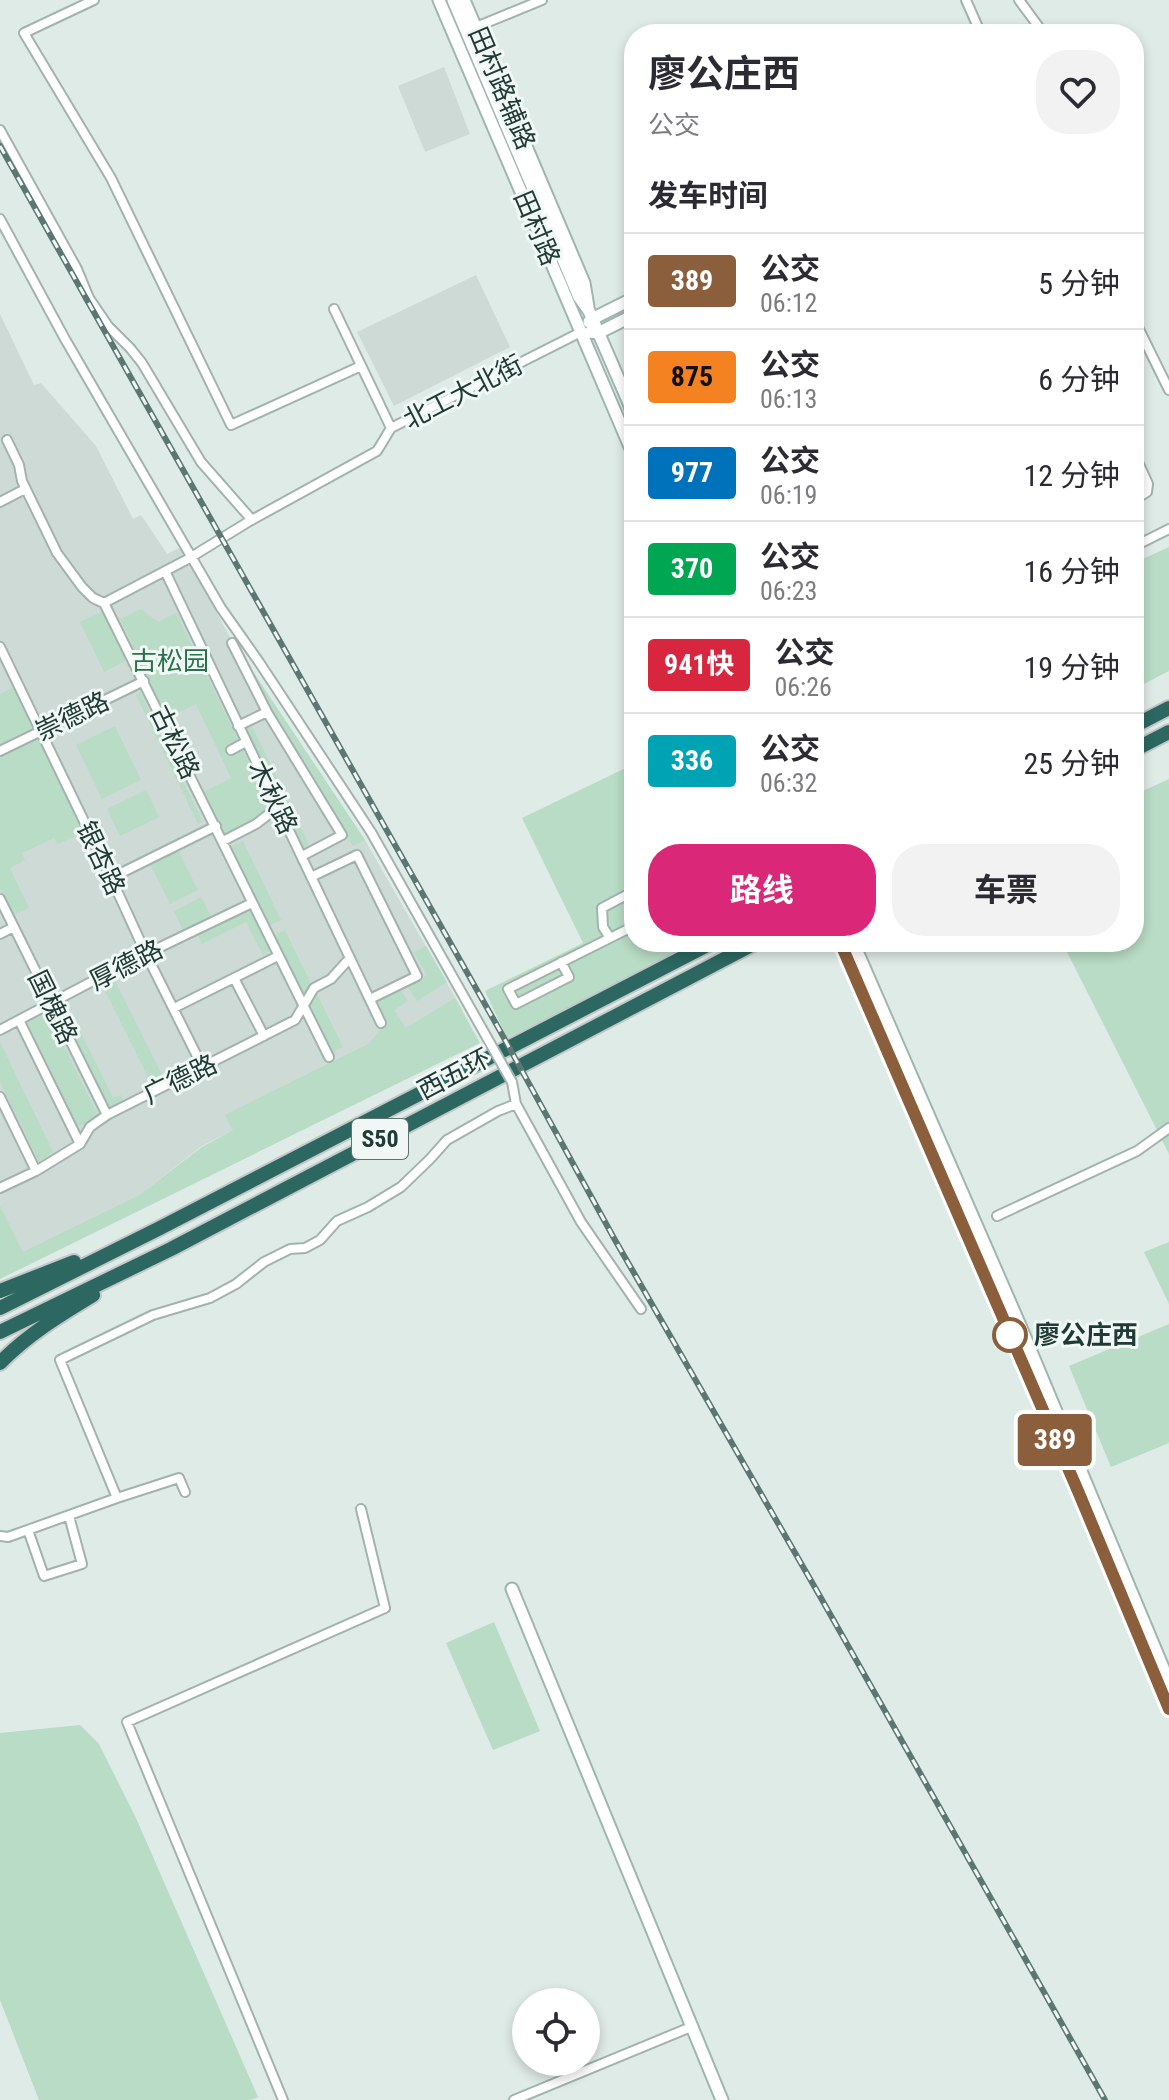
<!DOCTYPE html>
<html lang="zh">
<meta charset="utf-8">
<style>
:root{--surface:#fff;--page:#f2f2f3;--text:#2b2b33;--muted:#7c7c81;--line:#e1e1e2;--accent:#db2777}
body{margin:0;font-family:"Roboto Condensed","Noto Sans SC",sans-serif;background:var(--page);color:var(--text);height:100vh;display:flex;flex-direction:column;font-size:30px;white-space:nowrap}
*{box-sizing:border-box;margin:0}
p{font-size:26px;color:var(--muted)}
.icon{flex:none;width:44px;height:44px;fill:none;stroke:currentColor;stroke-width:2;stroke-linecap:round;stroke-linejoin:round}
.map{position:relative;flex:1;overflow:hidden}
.details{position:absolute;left:624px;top:24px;width:520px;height:928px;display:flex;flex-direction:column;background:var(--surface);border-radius:32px;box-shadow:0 4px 12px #0003}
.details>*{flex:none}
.badge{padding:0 16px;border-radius:6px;font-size:28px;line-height:52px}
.fabs{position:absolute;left:512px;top:1988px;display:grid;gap:16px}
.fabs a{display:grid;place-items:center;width:88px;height:88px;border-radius:50%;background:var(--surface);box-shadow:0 4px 12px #0003;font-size:40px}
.map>.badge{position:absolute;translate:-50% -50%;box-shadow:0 0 0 4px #fff}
h2{padding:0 24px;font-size:30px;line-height:72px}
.round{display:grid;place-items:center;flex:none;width:84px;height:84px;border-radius:32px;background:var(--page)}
.headline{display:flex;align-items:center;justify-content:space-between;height:136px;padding:0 24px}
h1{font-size:38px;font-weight:700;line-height:60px}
.primary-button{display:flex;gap:16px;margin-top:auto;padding:16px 24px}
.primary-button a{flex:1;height:92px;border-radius:32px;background:var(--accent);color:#fff;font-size:32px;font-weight:700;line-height:92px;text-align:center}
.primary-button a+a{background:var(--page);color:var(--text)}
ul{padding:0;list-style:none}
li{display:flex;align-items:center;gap:24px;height:96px;padding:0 24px;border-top:2px solid var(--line)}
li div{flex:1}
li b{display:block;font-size:30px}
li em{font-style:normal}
li .badge{min-width:88px;font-weight:700;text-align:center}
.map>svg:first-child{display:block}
.built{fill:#cedad6}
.green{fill:#b8dcc5}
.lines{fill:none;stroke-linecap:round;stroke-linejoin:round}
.street-casing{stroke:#a2b3ae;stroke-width:12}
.secondary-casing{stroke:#9eb6b0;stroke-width:15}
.highway-casing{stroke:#c1c8c7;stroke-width:18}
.street{stroke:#fff;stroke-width:8}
.secondary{stroke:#fff;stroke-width:11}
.highway{stroke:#2c6761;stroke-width:14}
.rail-casing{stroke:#5a7772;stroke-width:6}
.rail{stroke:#f0f7f4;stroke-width:3;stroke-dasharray:9;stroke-linecap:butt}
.street-bridge-casing{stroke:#a2b3ae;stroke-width:12;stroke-linecap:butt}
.street-bridge{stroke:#fff;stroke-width:8}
.line-casing{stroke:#fff;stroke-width:18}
.line{stroke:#8b5e3c;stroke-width:12}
.stop-dot{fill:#fff;stroke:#8b5e3c;stroke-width:4}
.labels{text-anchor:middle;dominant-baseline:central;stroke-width:6;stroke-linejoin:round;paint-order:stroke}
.shield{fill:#f0f7f4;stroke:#5e736f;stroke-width:2}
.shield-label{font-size:24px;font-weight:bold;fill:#203b36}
.street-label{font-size:26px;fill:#203b36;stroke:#f0f7f4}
.park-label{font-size:26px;fill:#2a724d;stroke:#f0f7f4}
.stop-label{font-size:26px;font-weight:bold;fill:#203b36;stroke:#f0f7f4;text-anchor:start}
</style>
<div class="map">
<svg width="1169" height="2100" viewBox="0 0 1169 2100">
<rect width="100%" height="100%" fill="#dfebe7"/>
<path class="built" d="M 444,67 L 470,134 L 425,152 L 398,86 Z
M 476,275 L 510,347 L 394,406 L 357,332 Z
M 0,314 L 34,385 L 41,383 L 96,446 L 133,519 L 141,515 L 167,554 L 181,547 L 231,639 L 365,840 L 463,1011 L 202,1146 L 139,1195 L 23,1253 L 0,1205 Z"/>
<path class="green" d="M 1169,547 L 1169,671 L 1134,689 L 1134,563 Z
M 141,609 L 158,622 L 176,613 L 271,807 L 255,821 L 224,835 L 203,792 L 231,778 L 196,704 L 167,718 L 120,619 Z
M 103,611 L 127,660 L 104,672 L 80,622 Z
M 236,646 L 365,840 L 353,846 L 269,710 Z
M 14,687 L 83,832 L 58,844 L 54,838 L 22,853 L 25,860 L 10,868 L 29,908 L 13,915 L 0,889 L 0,694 Z
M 140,692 L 203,822 L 198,824 L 136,695 Z
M 251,724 L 309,845 L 302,849 L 244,728 Z
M 115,726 L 141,780 L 102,799 L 76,745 Z
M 634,764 L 634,942 L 705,942 L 507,1038 L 485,991 L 583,943 L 522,818 Z
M 1169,779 L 1169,1154 L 1062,942 L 1134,942 L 1134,795 Z
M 146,790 L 159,817 L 120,836 L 107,809 Z
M 243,841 L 281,920 L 268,926 L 230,847 Z
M 178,850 L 198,890 L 170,904 L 150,864 Z
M 201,897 L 211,916 L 183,930 L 174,911 Z
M 250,907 L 271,950 L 263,955 L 246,922 L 202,944 L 197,933 Z
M 285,930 L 311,984 L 302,997 L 272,936 Z
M 426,946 L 447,982 L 417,1001 L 407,986 L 427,975 L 414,952 Z
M 114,979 L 164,1079 L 152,1085 L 102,985 Z
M 400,989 L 408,1001 L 394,1010 L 406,1028 L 455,998 L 480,1043 L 0,1279 L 0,1205 L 23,1252 L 139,1195 L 202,1147 L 233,1130 L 225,1115 L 368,1044 L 386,1024 L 375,1002 Z
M 317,994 L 343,1047 L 331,1053 L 309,1008 Z
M 66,1003 L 113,1098 L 121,1095 L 124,1102 L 109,1110 L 58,1007 Z
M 47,1012 L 99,1117 L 78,1127 L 27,1022 Z
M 0,1042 L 53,1152 L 39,1162 L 0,1082 Z
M 1169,1242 L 1169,1304 L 1144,1252 Z
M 1169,1324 L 1169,1443 L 1111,1467 L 1069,1366 Z
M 494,1622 L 540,1731 L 493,1750 L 446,1643 Z
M 80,1725 L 99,1744 L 136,1818 L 258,2097 L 251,2100 L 39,2100 L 0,2000 L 0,1733 Z"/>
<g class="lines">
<defs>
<path id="street" d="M 94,0 L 24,33 L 111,178 L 231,425 L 361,366
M 966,0 L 981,34
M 1019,0 L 1044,34
M 476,27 L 542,0
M 0,130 L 77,269 L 89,298 L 108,326 L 130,348 L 142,363 L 201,462 L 252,520
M 0,219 L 65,339 L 221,608 L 259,662 L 371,832 L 490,1043
M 334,309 L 391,428
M 1134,319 L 1169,390
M 7,440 L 19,465 L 22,481 L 57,553 L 82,587 L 93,598 L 104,603 L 329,1057
M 1134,453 L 1148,484 L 1147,492 L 1134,500
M 0,502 L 25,489
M 1137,545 L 1169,529
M 165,571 L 381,1023
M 104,603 L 188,559 L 248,522 L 377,451 L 391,428 L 581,332
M 232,643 L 267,712 L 342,835 L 302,856
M 0,647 L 108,871 L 146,954 L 203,1068
M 238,726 L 267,712
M 231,750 L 246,742
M 0,751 L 144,681
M 223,841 L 256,824 L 278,807
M 311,877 L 357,855 L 417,976 L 370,999
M 111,878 L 216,826
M 634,891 L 602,908 L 603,927 L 610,938 L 634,926
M 0,899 L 107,1115
M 0,934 L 14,927
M 561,962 L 569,977 L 516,1004 L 508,989 L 610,938
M 234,978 L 264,1036
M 174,1008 L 278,956
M 19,1020 L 80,1144
M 0,1030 L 127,963 L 252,903
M 0,1097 L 36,1171
M 516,1104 L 581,1222 L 641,1309
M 0,1188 L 36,1171 L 80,1144 L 90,1127 L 107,1115 L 295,1020 L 314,988 L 331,979 L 350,958
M 997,1216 L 1137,1151 L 1169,1128
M 117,1498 L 179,1478 L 185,1492
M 28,1530 L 44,1576 L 82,1564 L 69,1516
M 0,1536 L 8,1537 L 117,1498 L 60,1360 L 153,1315 L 210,1298 L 236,1284 L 264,1262 L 290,1249 L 305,1248 L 320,1240 L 337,1221 L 368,1207 L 401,1187 L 430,1159 L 447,1140 L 498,1111 L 516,1104 L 512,1082
M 283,2100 L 127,1722 L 385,1608 L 361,1509
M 514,2100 L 691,2027"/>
<path id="secondary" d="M 439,0 L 634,456
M 453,0 L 579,297 L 589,311 L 629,403 L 634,419
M 464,0 L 584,283 L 588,307
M 589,322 L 592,319 L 634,298
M 590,332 L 598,333 L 634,315
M 840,942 L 1078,1491 L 1169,1708
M 853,942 L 1022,1330 L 1169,1682
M 512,1589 L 722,2100"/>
<path id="highway" d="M 1134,726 L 1169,708
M 1134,750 L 1169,732
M 0,1291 L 74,1262
M 0,1308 L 160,1228 L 713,942
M 0,1332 L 171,1249 L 757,942
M 0,1363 C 27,1335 60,1315 93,1295"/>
</defs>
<use href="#street" class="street-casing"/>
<use href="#secondary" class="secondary-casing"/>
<use href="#highway" class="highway-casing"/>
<use href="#street" class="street"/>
<use href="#secondary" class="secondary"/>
<use href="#highway" class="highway"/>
<defs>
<path id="rail" d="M 0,146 L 499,1029 L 615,1240 L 821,1598 L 1105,2100"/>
</defs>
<use href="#rail" class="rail-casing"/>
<use href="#rail" class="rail"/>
<defs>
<path id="street-bridge" d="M 490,1043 L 512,1082"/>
</defs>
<use href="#street-bridge" class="street-bridge-casing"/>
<use href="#street-bridge" class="street-bridge"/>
</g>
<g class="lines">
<defs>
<path id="line" d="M 840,942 L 1078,1491 L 1169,1709"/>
</defs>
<use href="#line" class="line-casing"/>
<use href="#line" class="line"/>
</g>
<circle class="stop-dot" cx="1010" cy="1335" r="16"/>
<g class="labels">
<rect class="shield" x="352" y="1119" width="56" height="40" rx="6"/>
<g class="shield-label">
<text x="380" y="1139">S50</text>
</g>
<g class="street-label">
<text transform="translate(502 88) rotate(67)">田村路辅路</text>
<text transform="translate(537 228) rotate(67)">田村路</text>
<text transform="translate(463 392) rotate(-27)">北工大北街</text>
<text transform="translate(72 716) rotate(-26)">崇德路</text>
<text transform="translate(175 742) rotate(64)">古松路</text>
<text transform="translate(273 797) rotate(64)">木秋路</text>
<text transform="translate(101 858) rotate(65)">银杏路</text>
<text transform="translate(126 965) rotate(-27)">厚德路</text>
<text transform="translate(53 1007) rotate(64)">国槐路</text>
<text transform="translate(454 1074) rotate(-28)">西五环</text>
<text transform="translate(180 1079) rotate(-26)">广德路</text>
</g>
<g class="park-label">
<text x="170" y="661">古松园</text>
</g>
<g class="stop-label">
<text x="1034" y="1335">廖公庄西</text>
</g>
</g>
</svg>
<div class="fabs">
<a><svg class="icon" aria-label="locate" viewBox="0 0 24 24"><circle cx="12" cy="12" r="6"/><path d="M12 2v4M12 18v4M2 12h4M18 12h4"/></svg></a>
</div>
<b class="badge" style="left:1055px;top:1440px;background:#8b5e3c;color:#fff">389</b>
<section class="details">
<div class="headline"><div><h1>廖公庄西</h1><p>公交</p></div><a class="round"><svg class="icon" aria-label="heart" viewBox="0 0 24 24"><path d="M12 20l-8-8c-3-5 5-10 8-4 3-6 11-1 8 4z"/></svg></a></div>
<h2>发车时间</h2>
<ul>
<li><span class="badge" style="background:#8b5e3c;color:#fff">389</span><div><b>公交</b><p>06:12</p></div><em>5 分钟</em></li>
<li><span class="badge" style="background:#f58220;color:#111">875</span><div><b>公交</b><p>06:13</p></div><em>6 分钟</em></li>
<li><span class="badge" style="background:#0072bc;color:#fff">977</span><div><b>公交</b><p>06:19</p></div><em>12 分钟</em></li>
<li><span class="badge" style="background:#00a651;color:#fff">370</span><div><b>公交</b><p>06:23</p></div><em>16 分钟</em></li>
<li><span class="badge" style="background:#d7263d;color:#fff">941快</span><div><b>公交</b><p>06:26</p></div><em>19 分钟</em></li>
<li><span class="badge" style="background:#00a3b4;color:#fff">336</span><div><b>公交</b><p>06:32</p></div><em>25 分钟</em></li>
</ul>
<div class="primary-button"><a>路线</a><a>车票</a></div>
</section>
</div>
